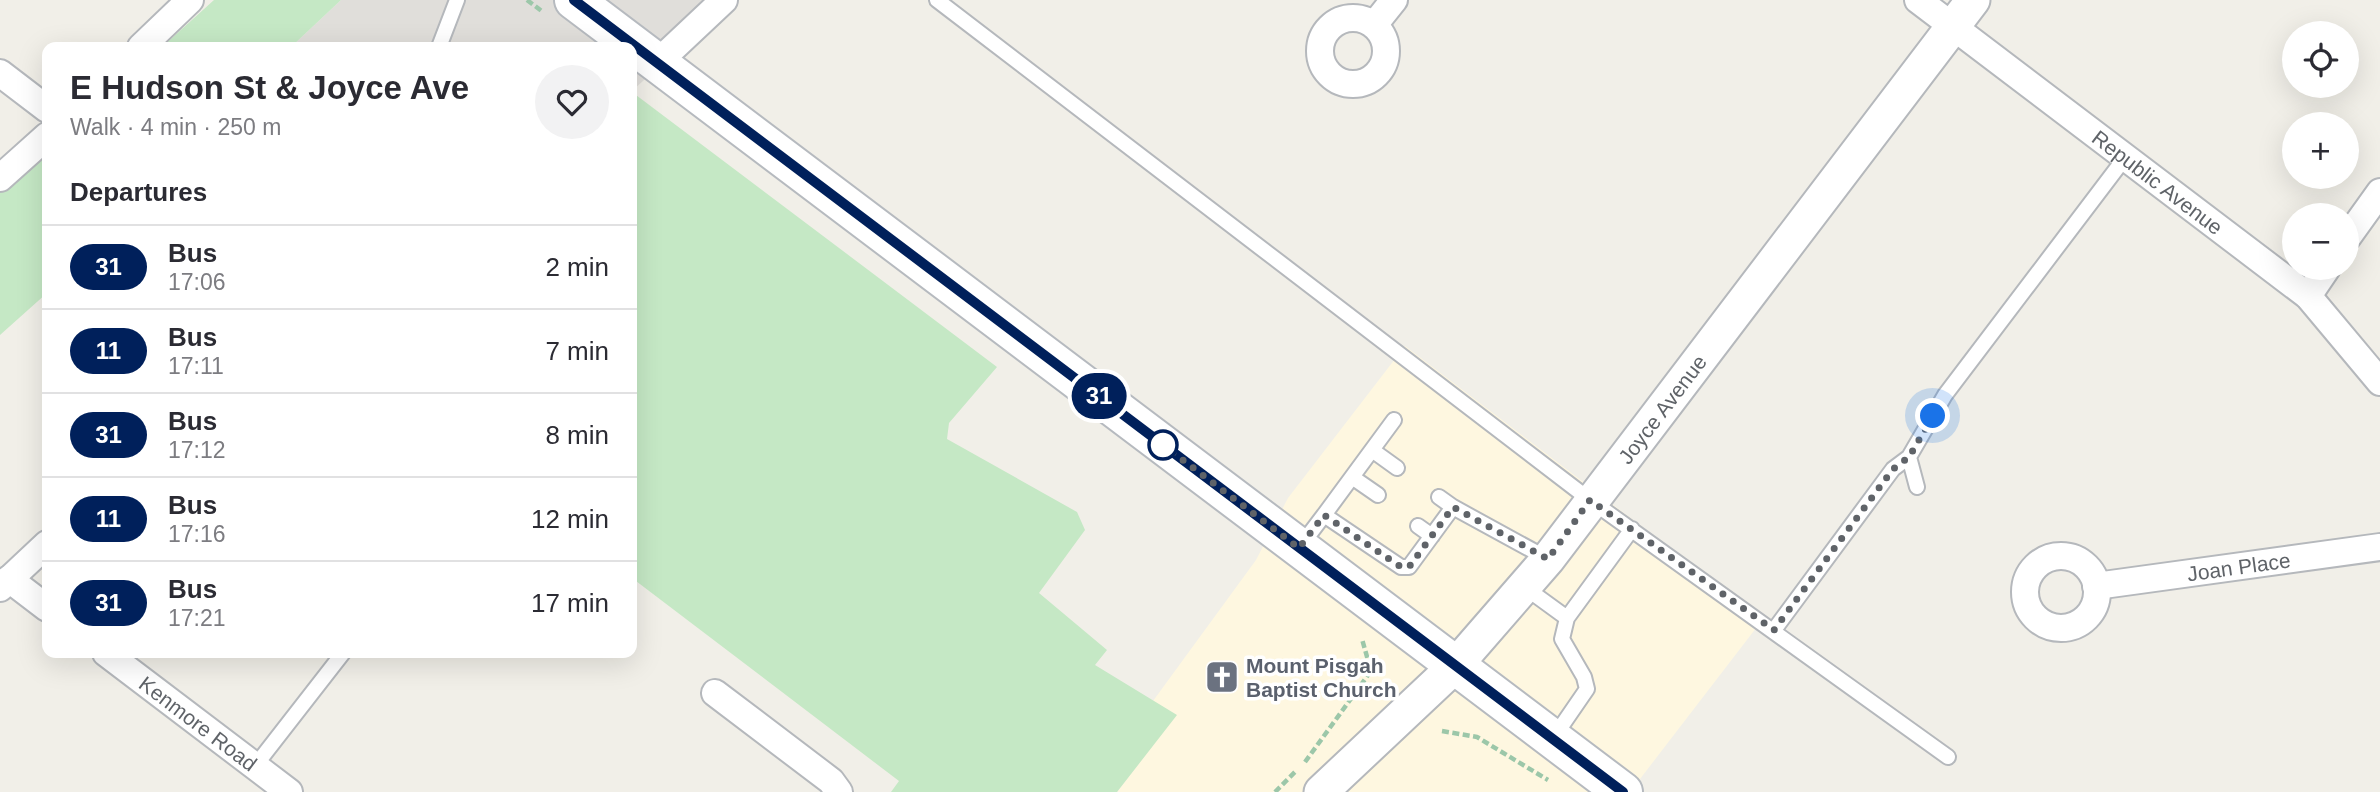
<!DOCTYPE html>
<meta charset="utf-8">
<style>
:root{--surface:#fff;--page:#f2f2f3;--text:#2b2b33;--muted:#7c7c81;--line:#e1e1e2}
body{margin:0;font-family:Arial,sans-serif;background:var(--page);color:var(--text);height:100vh;display:flex;flex-direction:column;font-size:26px;white-space:nowrap}
*{box-sizing:border-box;margin:0}
p{font-size:23px;color:var(--muted)}
.icon{flex:none;width:38px;height:38px;fill:none;stroke:currentColor;stroke-width:2;stroke-linecap:round;stroke-linejoin:round}
.map{position:relative;flex:1;overflow:hidden}
.panel{position:absolute;left:42px;top:42px;width:595px;height:616px;display:flex;flex-direction:column;background:var(--surface);border-radius:14px;box-shadow:0 7px 28px #0002}
.panel>*{flex:none}
.badge{padding:0 14px;border-radius:23px;font-size:24px;line-height:46px}
.tools{position:absolute;left:2282px;top:21px;display:grid;gap:14px}
.tools a{display:grid;place-items:center;width:77px;height:77px;border-radius:50%;background:var(--surface);box-shadow:0 7px 28px #0002;font-size:35px}
.you{position:absolute;width:35px;height:35px;margin:-18px;border:5px solid #fff;border-radius:50%;background:#1a73e8;box-shadow:0 0 0 10px #1a73e833}
.map>.badge{position:absolute;translate:-50% -50%;box-shadow:0 0 0 4px #fff}
h2{padding:0 28px;font-size:26px;line-height:63px}
.round{display:grid;place-items:center;flex:none;width:74px;height:74px;border-radius:37px;background:var(--page)}
.headline{display:flex;align-items:center;justify-content:space-between;height:119px;padding:0 28px}
h1{font-size:33px;font-weight:700;line-height:52px}
ul{padding:0;list-style:none}
li{display:flex;align-items:center;gap:21px;height:84px;padding:0 28px;border-top:2px solid var(--line)}
li div{flex:1}
li b{display:block;font-size:26px}
li em{font-style:normal}
li .badge{min-width:77px;font-weight:700;text-align:center}
.map>svg:first-child{display:block}
.commercial{fill:#fef7e0}
.industrial{fill:#e0deda}
.green{fill:#c5e8c5}
.lines{fill:none;stroke-linecap:round;stroke-linejoin:round}
.service-casing{stroke:#b5b8bc;stroke-width:18}
.minor-casing{stroke:#b5b8bc;stroke-width:30}
.tertiary-casing{stroke:#b5b8bc;stroke-width:37}
.secondary-casing{stroke:#b6babf;stroke-width:42}
.path{stroke:#9cc7a9;stroke-width:4.5;stroke-dasharray:7 3.5;stroke-linecap:butt}
.service{stroke:#fff;stroke-width:14}
.minor{stroke:#fff;stroke-width:26}
.tertiary{stroke:#fff;stroke-width:33}
.secondary{stroke:#fff;stroke-width:38}
.line-casing{stroke:#fff;stroke-width:16}
.line{stroke:#00205b;stroke-width:10}
.walk{stroke:#5f6368;stroke-width:7;stroke-dasharray:0 12.6}
.stop-dot{fill:#fff;stroke:#00205b;stroke-width:3.5}
.labels{text-anchor:middle;dominant-baseline:central;stroke-width:7;stroke-linejoin:round;paint-order:stroke}
.street-label{font-size:21px;fill:#5f6368;stroke:#fff}
.worship-label{font-size:21px;font-weight:bold;fill:#5b616d;stroke:#fff;text-anchor:start}
</style>
<div class="map">
<svg width="2380" height="792" viewBox="0 0 2380 792">
<rect width="100%" height="100%" fill="#f1efe8"/>
<path class="commercial" d="M 1405,346 L 1763,619 L 1630,792 L 1117,792 L 1176,715 L 1153,701 L 1256,560 L 1288,498 Z"/>
<path class="industrial" d="M 341,0 L 732,0 L 632,91 L 632,47 L 291,47 Z"/>
<path class="green" d="M 214,0 L 341,0 L 291,47 L 162,47 Z
M 632,92 L 997,367 L 949,423 L 947,439 L 1077,512 L 1085,530 L 1039,593 L 1107,650 L 1095,665 L 1177,715 L 1117,792 L 891,792 L 899,781 L 632,578 Z
M 47,150 L 47,293 L 0,335 L 0,193 Z"/>
<g class="lines">
<defs>
<path id="service" d="M 937,0 L 1590,500 L 1948,757
M 439,47 L 457,0
M 1372,450 L 1397,468
M 1352,477 L 1378,495
M 1917,487 L 1909,457 L 1945,395 L 2124,159
M 1439,497 L 1453,507
M 1324,515 L 1394,420
M 1418,526 L 1432,536
M 1299,548 L 1324,515 L 1401,567 L 1409,567 L 1453,507 L 1548,559
M 1523,586 L 1567,618 L 1632,529
M 1774,630 L 1893,469 L 1909,457
M 1554,737 L 1587,689 L 1584,677 L 1562,639 L 1567,618
M 255,766 L 343,653"/>
<g id="minor">
<path id="s1" d="M 1918,0 L 2308,296 L 2380,382"/>
<circle cx="1353" cy="51" r="33"/>
<path d="M 1374,25 L 1394,0"/>
<path d="M 141,47 L 190,0"/>
<path d="M 657,63 L 724,0"/>
<path d="M 0,73 L 47,109"/>
<path d="M 0,178 L 47,136"/>
<path d="M 2347,238 L 2380,192"/>
<path d="M 2308,296 L 2327,268"/>
<circle cx="2061" cy="592" r="36"/>
<path d="M 9,579 L 47,608"/>
<path id="s2" d="M 2096,586 L 2380,547"/>
<path d="M 0,588 L 47,544"/>
<path id="s3" d="M 106,653 L 289,792"/>
<path d="M 715,693 L 831,781 L 839,792"/>
</g>
<g id="tertiary">
<path id="s4" d="M 1321,792 L 1455,666 L 1548,559 L 1973,0"/>
</g>
<path id="secondary" d="M 574,0 L 1623,792"/>
</defs>
<use href="#service" class="service-casing"/>
<use href="#minor" class="minor-casing"/>
<use href="#tertiary" class="tertiary-casing"/>
<use href="#secondary" class="secondary-casing"/>
<path class="path" d="M 527,0 L 543,12
M 1442,731 L 1477,737 L 1548,780
M 1305,762 L 1371,671 L 1362,639
M 1275,792 L 1297,770"/>
<use href="#service" class="service"/>
<use href="#minor" class="minor"/>
<use href="#tertiary" class="tertiary"/>
<use href="#secondary" class="secondary"/>
</g>
<g class="lines">
<defs>
<path id="line" d="M 574,0 L 1623,792"/>
</defs>
<use href="#line" class="line-casing"/>
<use href="#line" class="line"/>
<path class="walk" d="M 1163,445 L 1299,548 L 1324,515 L 1401,567 L 1409,567 L 1453,507 L 1548,559 L 1590,500 L 1774,630 L 1893,469 L 1909,457 L 1933,416"/>
</g>
<defs>
<symbol id="church-square" viewBox="-11 -11 22 22"><rect x="-9" y="-9" width="18" height="18" rx="4" fill="#6b7280" stroke="#fff"/><path d="M-1.2-6h2.4v3.5h3.3v2.4h-3.3V6h-2.4V-.1h-3.3v-2.4h3.3Z" fill="#fff"/></symbol>
</defs>
<g fill-rule="evenodd">
<use href="#church-square" x="1203" y="658" width="38" height="38"/>
</g>
<circle class="stop-dot" cx="1163" cy="445" r="14"/>
<g class="labels">
<g class="street-label">
<text stroke="none"><textPath href="#s1" startOffset="301">Republic Avenue</textPath></text>
<text stroke="none"><textPath href="#s4" startOffset="514">Joyce Avenue</textPath></text>
<text stroke="none"><textPath href="#s2" startOffset="144">Joan Place</textPath></text>
<text stroke="none"><textPath href="#s3" startOffset="116">Kenmore Road</textPath></text>
</g>
<g class="worship-label">
<text x="1246" y="665">Mount Pisgah<tspan x="1246" dy="24">Baptist Church</tspan></text>
</g>
</g>
</svg>
<div class="tools">
<a><svg class="icon" aria-label="locate" viewBox="0 0 24 24"><circle cx="12" cy="12" r="6"/><path d="M12 2v4M12 18v4M2 12h4M18 12h4"/></svg></a>
<a>+</a>
<a>−</a>
</div>
<div class="you" style="left:1933px;top:416px"></div>
<b class="badge" style="left:1099px;top:396px;background:#00205b;color:#fff">31</b>
<section class="panel">
<div class="headline"><div><h1>E Hudson St &amp; Joyce Ave</h1><p>Walk · 4 min · 250 m</p></div><a class="round"><svg class="icon" aria-label="heart" viewBox="0 0 24 24"><path d="M12 20l-8-8c-3-5 5-10 8-4 3-6 11-1 8 4z"/></svg></a></div>
<h2>Departures</h2>
<ul>
<li><span class="badge" style="background:#00205b;color:#fff">31</span><div><b>Bus</b><p>17:06</p></div><em>2 min</em></li>
<li><span class="badge" style="background:#00205b;color:#fff">11</span><div><b>Bus</b><p>17:11</p></div><em>7 min</em></li>
<li><span class="badge" style="background:#00205b;color:#fff">31</span><div><b>Bus</b><p>17:12</p></div><em>8 min</em></li>
<li><span class="badge" style="background:#00205b;color:#fff">11</span><div><b>Bus</b><p>17:16</p></div><em>12 min</em></li>
<li><span class="badge" style="background:#00205b;color:#fff">31</span><div><b>Bus</b><p>17:21</p></div><em>17 min</em></li>
</ul>
</section>
</div>
